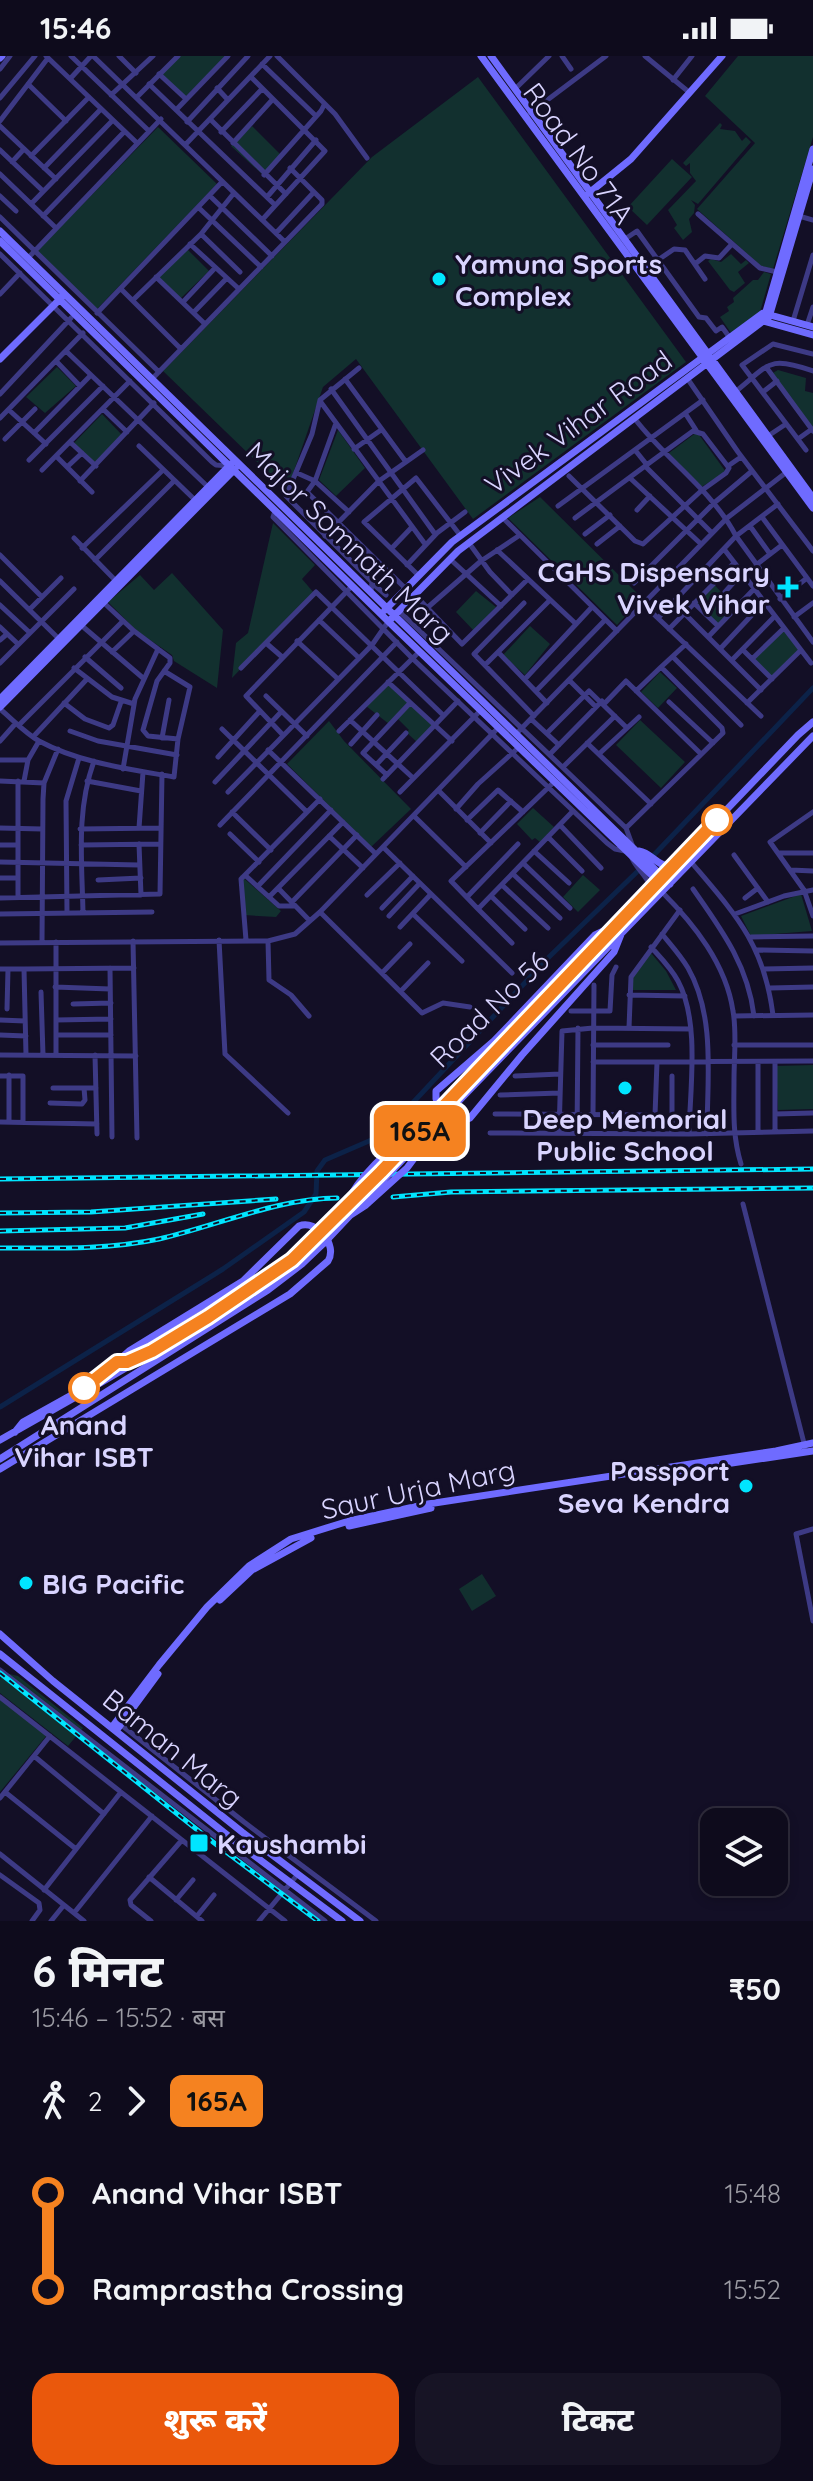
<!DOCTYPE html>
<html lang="hi">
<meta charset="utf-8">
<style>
:root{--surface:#0e0b1c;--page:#171425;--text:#f1f3f6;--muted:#9b9ba3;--line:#2e2b3b;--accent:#ea580c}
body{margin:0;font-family:Quicksand,"Noto Sans Devanagari",sans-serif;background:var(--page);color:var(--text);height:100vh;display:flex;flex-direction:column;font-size:30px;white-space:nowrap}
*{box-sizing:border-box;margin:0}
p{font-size:26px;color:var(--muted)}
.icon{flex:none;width:44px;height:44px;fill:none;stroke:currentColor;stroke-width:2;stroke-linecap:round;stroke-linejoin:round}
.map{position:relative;height:1865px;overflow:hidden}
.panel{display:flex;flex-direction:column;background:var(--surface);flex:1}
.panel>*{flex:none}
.badge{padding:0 16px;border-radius:12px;font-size:28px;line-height:52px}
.tools{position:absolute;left:700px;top:1752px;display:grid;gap:16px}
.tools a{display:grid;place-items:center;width:88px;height:88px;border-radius:16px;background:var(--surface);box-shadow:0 4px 12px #0003,0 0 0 2px var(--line);font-size:40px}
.map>.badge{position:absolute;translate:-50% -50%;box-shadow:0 0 0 4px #fff}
.legs{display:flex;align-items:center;gap:12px;height:88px;padding:0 32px;font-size:26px}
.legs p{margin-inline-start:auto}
.summary{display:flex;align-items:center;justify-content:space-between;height:136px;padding:0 32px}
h1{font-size:44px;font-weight:800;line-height:60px}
.cta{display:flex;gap:16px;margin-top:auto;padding:16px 32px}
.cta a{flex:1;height:92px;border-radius:24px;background:var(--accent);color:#fff;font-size:32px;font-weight:800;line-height:92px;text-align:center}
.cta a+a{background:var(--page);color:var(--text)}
ul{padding:0 32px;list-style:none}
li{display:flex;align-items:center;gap:28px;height:96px;font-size:30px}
li i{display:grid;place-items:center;width:12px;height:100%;margin:0 10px;background:currentColor}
li i::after{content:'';width:20px;height:20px;margin:-10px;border:6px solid;border-radius:50%;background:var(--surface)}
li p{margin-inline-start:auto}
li:first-child i{background:linear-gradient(#0000 50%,currentColor 0)}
li:last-child i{background:linear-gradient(currentColor 50%,#0000 0)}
.status{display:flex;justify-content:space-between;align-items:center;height:56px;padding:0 40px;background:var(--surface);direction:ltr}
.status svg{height:22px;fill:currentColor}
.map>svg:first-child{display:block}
.green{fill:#12302f}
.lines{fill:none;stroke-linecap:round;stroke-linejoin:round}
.canal{stroke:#0c2248;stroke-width:5}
.street{stroke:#3d3a85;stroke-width:5}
.secondary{stroke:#6f6bff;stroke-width:7}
.rail-casing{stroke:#00e5ff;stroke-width:5}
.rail{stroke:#130f26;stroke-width:2;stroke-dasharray:6;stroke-linecap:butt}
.secondary-bridge{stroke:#6f6bff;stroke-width:7}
.line-1-casing{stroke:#fff;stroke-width:18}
.line-1{stroke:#f58220;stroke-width:12}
.poi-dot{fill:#00e5ff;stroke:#130f26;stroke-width:3}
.stop-1-dot{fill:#fff;stroke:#f58220;stroke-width:4}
.labels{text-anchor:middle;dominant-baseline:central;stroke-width:6;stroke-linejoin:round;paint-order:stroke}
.street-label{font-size:28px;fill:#d9d4ff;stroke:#130f26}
.poi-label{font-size:28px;font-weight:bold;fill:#d9d4ff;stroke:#130f26;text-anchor:start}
.stop-label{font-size:28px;font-weight:bold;fill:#d9d4ff;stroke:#130f26}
</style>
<div class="status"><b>15:46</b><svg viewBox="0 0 49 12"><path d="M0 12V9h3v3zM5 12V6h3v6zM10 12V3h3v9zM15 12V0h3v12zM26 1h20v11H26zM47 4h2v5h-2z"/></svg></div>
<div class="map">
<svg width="813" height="1865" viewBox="0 0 813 1865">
<rect width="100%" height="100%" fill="#130f26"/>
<path class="green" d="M 180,0 L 226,0 L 184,42 L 162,18 Z
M 738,0 L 813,0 L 813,81 L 773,213 L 761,210 L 697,153 L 755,87 L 705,40 Z
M 478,21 L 686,306 L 473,463 L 356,303 L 323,331 L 287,435 L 163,315 L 372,101 Z
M 720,67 L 722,69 L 720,73 L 735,75 L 742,85 L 746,81 L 751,86 L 698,148 L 691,144 L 695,149 L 694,157 L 689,163 L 692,176 L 683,184 L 674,172 L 677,169 L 668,154 L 696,125 L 690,117 L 690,107 L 686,110 L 683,107 Z
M 252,70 L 282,100 L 263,119 L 231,90 Z
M 158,71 L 217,128 L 97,253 L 37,195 Z
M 672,103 L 692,121 L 647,169 L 628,151 Z
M 187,193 L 209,215 L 179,244 L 156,223 Z
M 731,198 L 741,208 L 746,204 L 749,207 L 738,216 L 745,227 L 734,236 L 730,234 L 708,205 L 711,203 L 721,206 Z
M 764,216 L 771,218 L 760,256 L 731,277 L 720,261 L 729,255 L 727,251 L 734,246 L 733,242 L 753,224 L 758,224 Z
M 57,311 L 76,330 L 45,357 L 26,341 Z
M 778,314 L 806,322 L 805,335 L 813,337 L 813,378 L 769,319 Z
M 102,358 L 123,380 L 93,408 L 73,388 Z
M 338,374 L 365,412 L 336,440 L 319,424 Z
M 697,376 L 726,416 L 698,433 L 669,397 Z
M 540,441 L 642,542 L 617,569 L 508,462 Z
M 273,467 L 315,509 L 302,523 L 314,537 L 232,622 L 236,587 L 248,577 Z
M 172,517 L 223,574 L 217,632 L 174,605 L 172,599 L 137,575 L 108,546 L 140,519 L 154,534 Z
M 713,527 L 735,552 L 718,570 L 694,547 Z
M 476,535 L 496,551 L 474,575 L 456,556 Z
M 530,570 L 550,588 L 525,619 L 503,599 Z
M 783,573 L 800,595 L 772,623 L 752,603 Z
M 660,616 L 677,632 L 658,652 L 641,636 Z
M 389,628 L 434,671 L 418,687 L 406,676 L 409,674 L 397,662 L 389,668 L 366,650 Z
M 640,664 L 685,706 L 661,732 L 616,689 Z
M 329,665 L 344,685 L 411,753 L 371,791 L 287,708 Z
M 533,752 L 554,771 L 540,786 L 535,782 L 532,784 L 517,768 Z
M 240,819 L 281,855 L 276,861 L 244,859 Z
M 583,819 L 600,834 L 578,856 L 563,841 Z
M 801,838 L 812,875 L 751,880 L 741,860 Z
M 651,897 L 666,915 L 676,934 L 630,934 L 630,922 Z
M 813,1009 L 813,1053 L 778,1054 L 776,1010 Z
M 482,1518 L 496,1540 L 472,1555 L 459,1533 Z
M 5,1617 L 18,1620 L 83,1672 L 68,1690 L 0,1637 L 0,1623 Z
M 0,1642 L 47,1679 L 0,1736 Z"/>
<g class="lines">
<path class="canal" d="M 651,802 L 813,632
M 0,1351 L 223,1213 L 304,1156 L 316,1138 L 317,1115 L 325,1104 L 376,1082 L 393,1068 L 549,901 L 641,812"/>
<path class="street" d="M 46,0 L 137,87
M 71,0 L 149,75
M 93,0 L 285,186
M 119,0 L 136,17
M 277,0 L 335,58 L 367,102
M 562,0 L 571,13
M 645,0 L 690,37
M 262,8 L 316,60
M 0,13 L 10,0
M 159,18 L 186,43
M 251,21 L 325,95 L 262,164
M 70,23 L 91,0
M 673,24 L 692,0
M 28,28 L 66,65
M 149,28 L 275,149
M 217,32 L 228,44
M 516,32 L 549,0
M 111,39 L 153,0
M 137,41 L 178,0
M 0,42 L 35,0
M 176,54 L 228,0
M 530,57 L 606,0
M 210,63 L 286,138
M 0,65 L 48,2
M 187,66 L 248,0
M 0,70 L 56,123
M 221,76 L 262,33
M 233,87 L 273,43
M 186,88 L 270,0
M 0,94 L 43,135
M 31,100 L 89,41
M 12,106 L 24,93
M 44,112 L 101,53
M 0,118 L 56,172
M 264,119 L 321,55 L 324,49
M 0,140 L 16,155
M 210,140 L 272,200
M 267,141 L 316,84
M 31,148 L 113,64
M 199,152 L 261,211
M 698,158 L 760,212 L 777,216
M 43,160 L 124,76
M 799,160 L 813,164
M 0,161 L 159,316
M 276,177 L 314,136
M 201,178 L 240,216
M 625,183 L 637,175 L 699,261 L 706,262 L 716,275 L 722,271 L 730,282
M 190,188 L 239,233
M 0,198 L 212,406 L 216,409 L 229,410
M 28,202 L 161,63
M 658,204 L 674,193 L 685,194 L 705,223
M 695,208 L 705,200 L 719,202 L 732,188
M 156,221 L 205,268
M 121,233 L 181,293
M 0,238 L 20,217
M 133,244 L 201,178 L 234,137
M 183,246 L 215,212
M 194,256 L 226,223
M 97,257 L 222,126
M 793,265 L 813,199
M 807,269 L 813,251
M 66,295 L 208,431
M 56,305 L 80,330
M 742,309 L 806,394
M 742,309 L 773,288 L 813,298
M 766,311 L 813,375
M 359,312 L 320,344 L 312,378 L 286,440 L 372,526 L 371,535
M 687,322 L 738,396 L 813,495
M 152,323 L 322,148 L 322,144 L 290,112
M 345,323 L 406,406
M 331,333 L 435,478
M 735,336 C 770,308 768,299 813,315
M 763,336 L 777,325
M 0,338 L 71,262
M 320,345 L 425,488
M 103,353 L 127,376
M 9,354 L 46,388
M 685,357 L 696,374
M 0,362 L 83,277
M 635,363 C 666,404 712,434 736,480 L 813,586
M 336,367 L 315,425 L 307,436 L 405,532
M 34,377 L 91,319
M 768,380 L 786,368
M 5,383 L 35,353
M 798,383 L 812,373
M 70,386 L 96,410
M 139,390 L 195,444
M 354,393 L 381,374
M 635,394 L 647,409
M 56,400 L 92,436
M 29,404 L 103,330
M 645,410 L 712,477
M 728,410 L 741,401
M 67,411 L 82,397
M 42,414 L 130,325
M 297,417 L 315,425 L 349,456
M 569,420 L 635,485 L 643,488 L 701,435 L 726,417 L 729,412 L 703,378 L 693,375 C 653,404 614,433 575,462
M 630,422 L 701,488
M 80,425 L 154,347
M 558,450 L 703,344
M 637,454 L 650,440
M 275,455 L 273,461 L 412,602 L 607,787 L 615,793 L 625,795
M 762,461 L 813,530
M 503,462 L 617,575
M 750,470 L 770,498
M 585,478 L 610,459
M 325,480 L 379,425 L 423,394
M 74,482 L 116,525
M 469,487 L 490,516 L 512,539
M 597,488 L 620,470
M 82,492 L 163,414
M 392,492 L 412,471
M 724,493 L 811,607
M 497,494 L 575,567
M 0,499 L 42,541
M 450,503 L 501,550
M 95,504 L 174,425
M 407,509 L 437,477 L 465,456
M 756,509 L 782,489
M 418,519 L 364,466 L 416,422 L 460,479
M 0,525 L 59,583
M 372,527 L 386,539
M 634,527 L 714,447 L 752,415
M 725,536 L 742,517
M 414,538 L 462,588 L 528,523
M 780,543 L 807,522
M 103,546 L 134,575 L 170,602 L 170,607 L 157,625 L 143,674 L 148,680 L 178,683
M 524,547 L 474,598 L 534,660
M 694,547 L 718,570
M 643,548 L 761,660
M 0,549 L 29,576
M 427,552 L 481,505 L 520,479
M 30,553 L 61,522
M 399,555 L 626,772 L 633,791
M 684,557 L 761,634
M 794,561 L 813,547
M 658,562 L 736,480 L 778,448
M 319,564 L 359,602
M 81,569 L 143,622
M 0,571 L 18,588
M 669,573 L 734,507
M 708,581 L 754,533 L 767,524
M 0,584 L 7,578
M 297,585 L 338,623
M 266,587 L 281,600
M 720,593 L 764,546
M 743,594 L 772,623
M 112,596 L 134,575
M 498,596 L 547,647
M 85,601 L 121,632
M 673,601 L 741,669
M 752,603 L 783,573
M 732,604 L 774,561
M 0,607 L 74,533
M 485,609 L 550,544
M 74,612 L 112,641 L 134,648
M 241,612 L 316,536 L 443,659
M 525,623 L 592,551
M 569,624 L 596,651
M 388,626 L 452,685
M 536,635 L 605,564
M 636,635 L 661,611
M 266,640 L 307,680
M 669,646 L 713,687
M 64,647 L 85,663 L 109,672 L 113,669 L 121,646
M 747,647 L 800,595
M 604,648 L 626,625 L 701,698
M 0,653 C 12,663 25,677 39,685 C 80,707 129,713 174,721 L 178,683 L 190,631 L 164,615
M 531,663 L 559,689
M 350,664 L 412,721
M 19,669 L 123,565
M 222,673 L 307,756
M 70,675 L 98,685 L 177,699
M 339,675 L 419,596
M 547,677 L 589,635 L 627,672
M 282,678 L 246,640 L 352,530
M 516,678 L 727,462 L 788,415
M 33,681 L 87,623
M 162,682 L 169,644
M 0,685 L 16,667
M 587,687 L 651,748
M 351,688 L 377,659
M 268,694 L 376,798
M 550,698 L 602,645
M 599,698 L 639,661
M 218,701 L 259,656
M 0,704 L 28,704
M 376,709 L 406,677
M 564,710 L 615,660
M 123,713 L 135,643 L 158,593
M 387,719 L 363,697 L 410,647
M 383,723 L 458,645
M 0,725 L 44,727
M 24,725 L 28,704 L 39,685
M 87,725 L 141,735
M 215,726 L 281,656
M 439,735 L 491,787
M 228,736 L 372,589 L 388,566
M 400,736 L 480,655
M 456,753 L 478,728 L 518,692
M 232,756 L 271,794
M 813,756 L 770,786 L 804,834 L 813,860
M 414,760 L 466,811
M 467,764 L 498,734 L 523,756
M 220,769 L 397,586
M 560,769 L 601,812
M 0,772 L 42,773
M 139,772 L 143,716
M 626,772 L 723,677 L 722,672 L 661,611 L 686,588
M 80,773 L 161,772
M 480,777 L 511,745
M 230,778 L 259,806
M 329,780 L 363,812
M 548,781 L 582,815
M 139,788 L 141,839
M 0,789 L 17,789
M 81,789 L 161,788
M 383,791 L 512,917
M 534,795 L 569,827
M 779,797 L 813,797
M 734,799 L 768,846
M 631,800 C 635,812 647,819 651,832
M 0,806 L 139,809
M 691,806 C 736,859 764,888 773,959
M 523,807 L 570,852
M 791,814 L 813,815
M 513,818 L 560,862
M 246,820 L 279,850 L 295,850
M 0,822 L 18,822
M 98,824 L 141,822
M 502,829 L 548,872
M 258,830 L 331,754
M 278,832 L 310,865
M 693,833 C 721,873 748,909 754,960
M 662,836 C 694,868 726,908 733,955 C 737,977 734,1001 734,1023 C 734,1052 732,1079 741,1108
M 367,839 L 400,807
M 491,840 L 525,873
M 18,841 L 18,725
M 269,841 L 343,766
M 467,841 L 518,788
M 0,842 L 160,838 L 162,718
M 745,842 L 758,832
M 292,846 L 357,779
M 382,852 L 413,820
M 478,853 L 451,825 L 554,726
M 320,856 L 422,957 L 443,947 L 470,951
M 67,857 L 66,745 L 79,702
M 83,857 C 82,805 76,755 94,705
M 0,858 L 152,856
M 413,858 L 462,905
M 735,858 L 784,840 L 813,834
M 389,860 L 420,827
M 400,871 L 431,838
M 662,878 C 671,889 681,900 688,912 C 716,961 707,1024 707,1078
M 751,881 L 813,880
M 219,884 L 225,998 L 288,1057
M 246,884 L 241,823 L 320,743
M 133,885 L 137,1082
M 268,885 L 269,924 L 291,939 L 309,960
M 42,886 L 43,743 L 44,727 L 58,693
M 56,886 L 56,999
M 0,887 L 268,885 L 295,878 L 320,856 L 498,672
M 512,887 L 478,853 L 573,755
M 651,891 C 661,902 671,912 678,925 C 700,966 690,1032 689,1078
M 757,894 L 813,895
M 110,912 L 112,1081
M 0,913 L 24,913 L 26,999
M 24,913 L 134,912
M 764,913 L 813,912
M 382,917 L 410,888
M 55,931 L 110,933
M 770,932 L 813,931
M 401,935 L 428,907
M 41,936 L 43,999
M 629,939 L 685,940
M 73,948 L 111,947
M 7,953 L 8,913
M 571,955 L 610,955 L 612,919 L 616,911
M 734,960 L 813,959
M 0,964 L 25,965
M 56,964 L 111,963
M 629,972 L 631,921 L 680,854
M 0,979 L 26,980
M 57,979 L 111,979
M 593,989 L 668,989
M 734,989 L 813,989
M 0,999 L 136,1000
M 95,999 L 97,1078
M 593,1006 L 813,1005
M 758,1006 L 758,1076
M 775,1006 L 775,1076
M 0,1020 L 23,1020 L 23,1065
M 515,1020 L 560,1018
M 672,1020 L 672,1078
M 53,1032 L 96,1032
M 500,1039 L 560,1037
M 50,1047 L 82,1048 L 85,1044 L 84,1032
M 495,1058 L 655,1059 L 657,1006
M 593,1058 L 594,929
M 775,1058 L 813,1057
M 0,1066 L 97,1068
M 9,1066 L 9,1019
M 490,1077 L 689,1078 L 813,1075
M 559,1077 L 562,975 L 593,972 L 691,973
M 577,1077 L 578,972
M 743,1148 L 805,1391
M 813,1473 L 796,1478 L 813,1565
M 0,1614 L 325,1865
M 0,1641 L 285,1865
M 120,1668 L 244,1766 L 376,1865
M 34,1700 L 104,1758
M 5,1736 L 76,1793
M 0,1742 L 50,1680
M 0,1798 L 84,1865
M 0,1819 L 39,1847 L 40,1854 L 32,1865
M 149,1821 L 202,1865
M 44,1834 L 121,1736
M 176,1844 L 193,1824
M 74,1857 L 152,1760
M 197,1860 L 214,1839
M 51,1865 L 64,1849
M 151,1865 L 131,1849 L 130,1844 L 182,1784
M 259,1865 L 298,1818"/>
<path class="secondary" d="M 481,0 L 813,452
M 491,0 L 813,442
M 0,2 L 2,0
M 589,137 L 631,103 L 722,0
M 0,175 L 670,828
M 0,185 L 392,569 L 665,832
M 765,259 L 813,93
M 769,261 L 813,113
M 0,303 L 61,242
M 385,554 L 452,486 L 763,257 L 813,271
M 391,563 L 458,495 L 763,265 L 813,279
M 0,643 L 231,408
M 0,651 L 235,413
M 639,795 C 652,797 655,809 671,811
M 614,870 L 595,879 L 494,985 L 436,1035 L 436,1043 L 456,1063 L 463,1065 L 470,1062 L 522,999 L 614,896 L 622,876
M 445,1048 L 798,679 L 813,666
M 451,1053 L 813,680
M 406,1100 L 434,1072
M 95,1330 C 171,1285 252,1241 317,1181
M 0,1384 L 81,1338
M 0,1403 L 268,1234 L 302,1208 L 324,1187
M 0,1413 L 290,1238 L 328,1205 C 338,1189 317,1163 299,1170 L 243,1225 L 129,1295 L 93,1327 L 23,1366 L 15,1376
M 645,1420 L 813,1395
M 349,1470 L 431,1452
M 220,1544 L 252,1514 L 311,1482
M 0,1578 L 53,1625 L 242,1776 L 360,1865
M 0,1598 L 236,1786 L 342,1865
M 112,1671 L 159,1609 L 207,1551 L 249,1510 L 291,1483 L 349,1465 L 428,1448 L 776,1395 L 813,1387
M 116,1675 L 158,1618"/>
<defs>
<path id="rail" d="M 0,1123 L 813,1113
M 393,1141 L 451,1136 L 813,1132
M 0,1157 L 91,1156 L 276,1143
M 0,1175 L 125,1172 L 203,1158
M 0,1192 C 53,1192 107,1194 159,1183 C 216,1170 279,1142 337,1142
M 0,1617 L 205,1780 L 318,1865"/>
</defs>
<use href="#rail" class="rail-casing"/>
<use href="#rail" class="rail"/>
<path class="secondary-bridge" d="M 345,1150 C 358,1121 389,1092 415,1076
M 349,1160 L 366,1149 L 407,1112 L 451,1053
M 317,1181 L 445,1048
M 324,1187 L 406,1100"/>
</g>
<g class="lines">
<defs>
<path id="line-1" d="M 84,1332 L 117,1306 L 127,1306 L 152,1295 L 208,1261 L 292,1204 L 381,1116 L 717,764"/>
</defs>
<use href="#line-1" class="line-1-casing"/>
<use href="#line-1" class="line-1"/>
</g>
<g class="poi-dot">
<circle cx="439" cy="223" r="8"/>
<path d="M784 519h8v8h8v8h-8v8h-8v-8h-8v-8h8z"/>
<circle cx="625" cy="1032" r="8"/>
<circle cx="746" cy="1430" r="8"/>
<circle cx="26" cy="1527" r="8"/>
<rect x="189" y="1777" width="20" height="20" rx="4"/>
</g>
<g class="stop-1-dot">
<circle cx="717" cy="764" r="14"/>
<circle cx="84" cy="1332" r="14"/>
</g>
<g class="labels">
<g class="street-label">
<text transform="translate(579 97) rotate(54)">Road No 71A</text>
<text transform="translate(578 366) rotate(-36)">Vivek Vihar Road</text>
<text transform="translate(350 486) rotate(44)">Major Somnath Marg</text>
<text transform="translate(489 953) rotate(-44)">Road No 56</text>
<text transform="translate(418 1433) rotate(-12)">Saur Urja Marg</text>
<text transform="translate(173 1692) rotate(39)">Baman Marg</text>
</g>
<g class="poi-label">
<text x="455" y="207">Yamuna Sports<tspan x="455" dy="32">Complex</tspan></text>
<text x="770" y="515" text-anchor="end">CGHS Dispensary<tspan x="770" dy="32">Vivek Vihar</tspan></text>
<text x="625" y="1062" text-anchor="middle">Deep Memorial<tspan x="625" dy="32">Public School</tspan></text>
<text x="730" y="1414" text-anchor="end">Passport<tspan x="730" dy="32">Seva Kendra</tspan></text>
<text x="42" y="1527">BIG Pacific</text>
<text x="217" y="1787">Kaushambi</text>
</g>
<g class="stop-label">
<text x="84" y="1368">Anand<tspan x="84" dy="32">Vihar ISBT</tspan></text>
</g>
</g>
</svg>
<div class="tools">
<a><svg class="icon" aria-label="layers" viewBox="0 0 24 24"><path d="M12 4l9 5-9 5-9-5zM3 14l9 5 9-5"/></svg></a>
</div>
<b class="badge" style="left:420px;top:1075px;background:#f58220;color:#111">165A</b>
</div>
<section class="panel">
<div class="summary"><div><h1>6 मिनट</h1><p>15:46 – 15:52 · बस</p></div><b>₹50</b></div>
<div class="legs"><svg class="icon" aria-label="walk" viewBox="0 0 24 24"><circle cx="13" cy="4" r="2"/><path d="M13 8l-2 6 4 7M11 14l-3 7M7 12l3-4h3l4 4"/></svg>2<svg class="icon" aria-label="forward" viewBox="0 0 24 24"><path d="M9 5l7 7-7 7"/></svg><b class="badge" style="background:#f58220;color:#111">165A</b></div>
<ul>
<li><i style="color:#f58220"></i><b>Anand Vihar ISBT</b><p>15:48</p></li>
<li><i style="color:#f58220"></i><b>Ramprastha Crossing</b><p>15:52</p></li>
</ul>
<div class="cta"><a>शुरू करें</a><a>टिकट</a></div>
</section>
